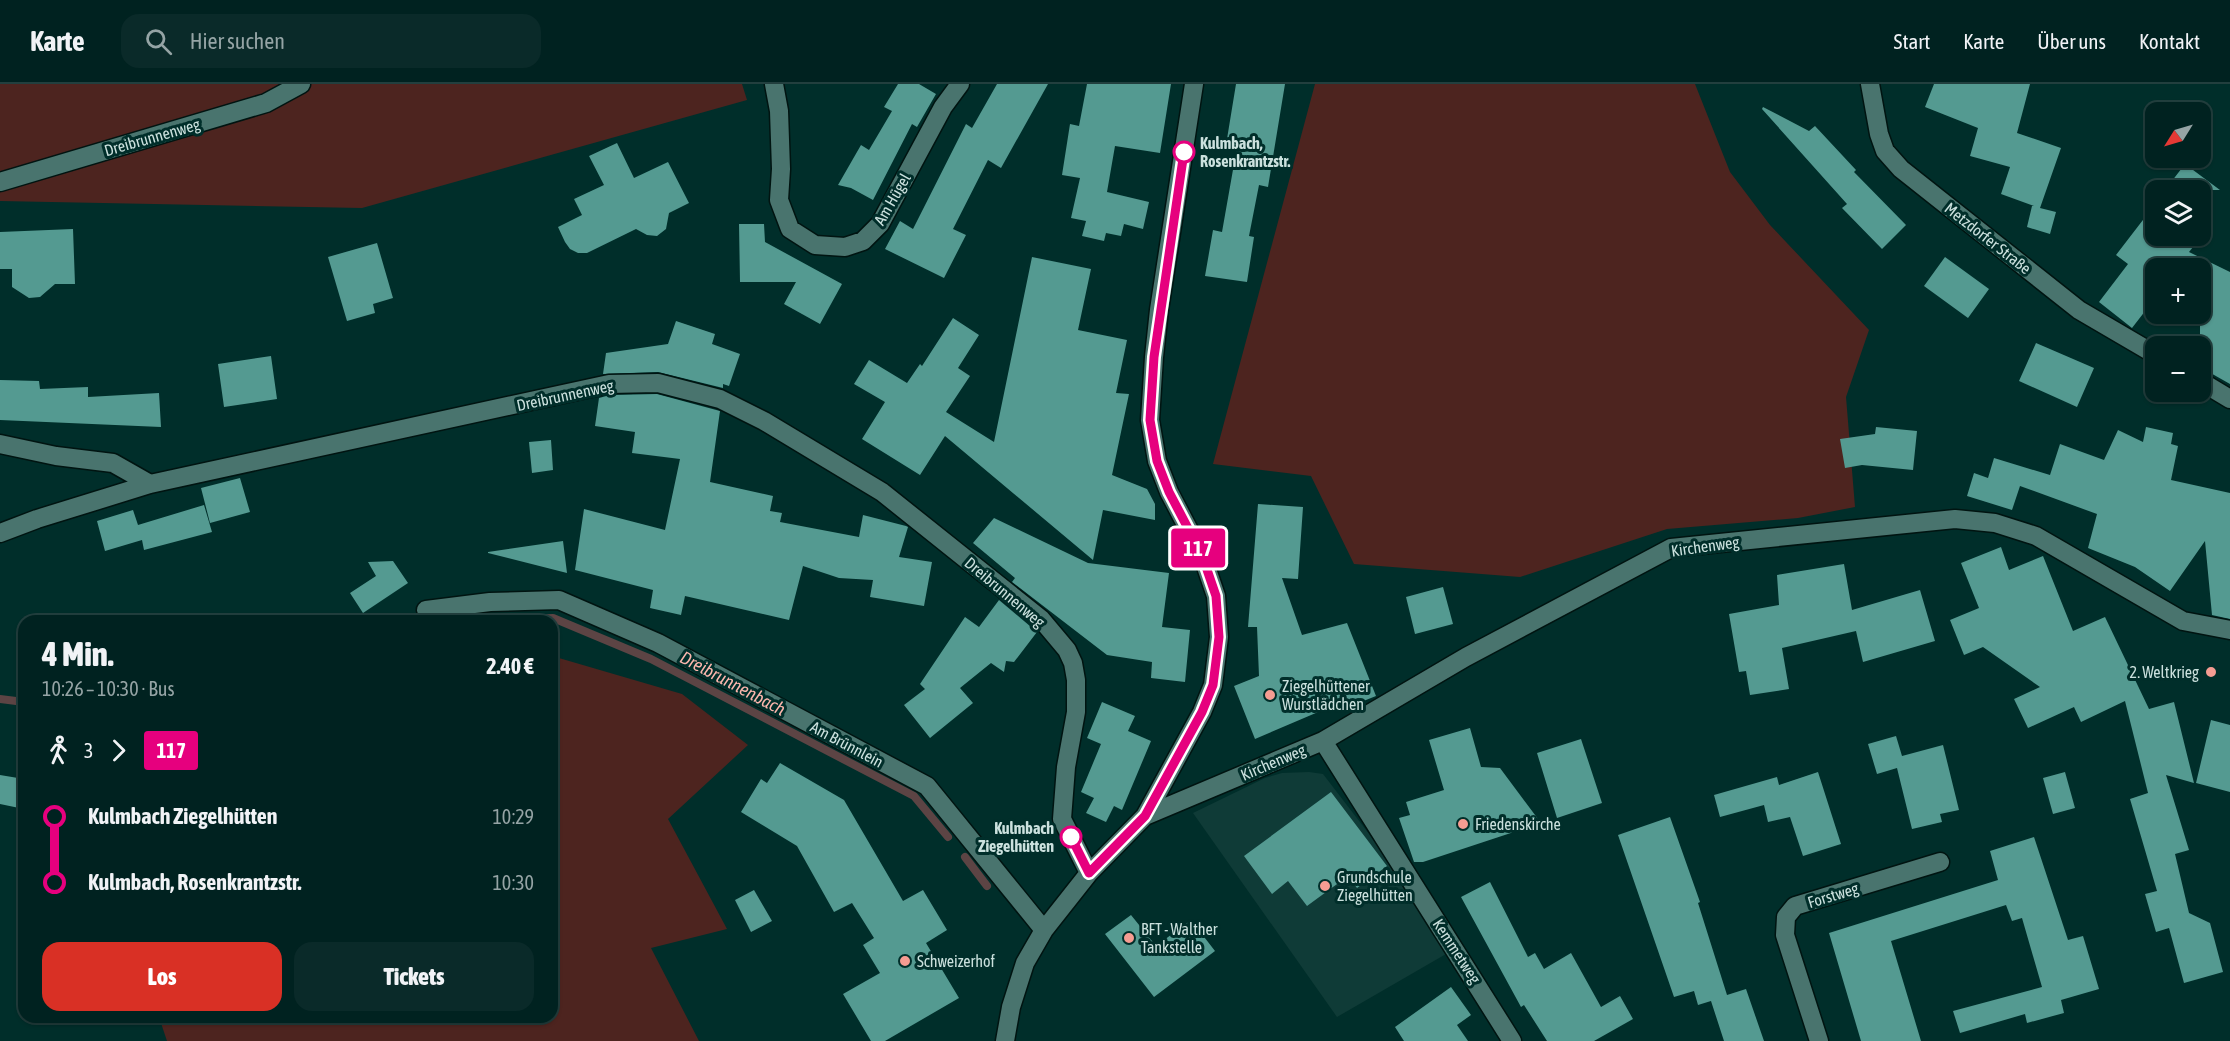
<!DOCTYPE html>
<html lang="de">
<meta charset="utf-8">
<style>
:root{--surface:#002220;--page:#0a2a29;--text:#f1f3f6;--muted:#95a4a5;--line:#223f3e;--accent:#d93025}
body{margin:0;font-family:"Asap Condensed",sans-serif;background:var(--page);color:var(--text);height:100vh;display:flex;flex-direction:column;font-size:22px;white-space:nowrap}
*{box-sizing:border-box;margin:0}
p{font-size:20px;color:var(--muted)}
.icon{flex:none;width:33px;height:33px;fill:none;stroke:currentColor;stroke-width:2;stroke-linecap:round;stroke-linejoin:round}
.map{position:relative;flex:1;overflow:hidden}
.drawer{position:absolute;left:18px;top:531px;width:540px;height:408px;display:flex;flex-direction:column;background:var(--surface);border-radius:18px;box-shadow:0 2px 4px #0004,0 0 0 2px var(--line)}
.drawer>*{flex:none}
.badge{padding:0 12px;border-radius:4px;font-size:21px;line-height:39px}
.needle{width:39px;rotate:233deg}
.fabs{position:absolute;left:2145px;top:18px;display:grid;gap:12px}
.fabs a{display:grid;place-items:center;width:66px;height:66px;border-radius:12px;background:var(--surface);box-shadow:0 2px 4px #0004,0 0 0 2px var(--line);font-size:30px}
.map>.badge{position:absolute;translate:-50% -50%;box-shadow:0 0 0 3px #fff}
.legs{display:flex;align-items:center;gap:9px;height:66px;padding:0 24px;font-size:20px}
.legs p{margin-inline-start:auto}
.summary{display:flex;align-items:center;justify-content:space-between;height:102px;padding:0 24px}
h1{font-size:33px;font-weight:800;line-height:45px}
.button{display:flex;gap:12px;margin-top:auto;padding:12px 24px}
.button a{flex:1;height:69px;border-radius:18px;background:var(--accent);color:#fff;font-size:24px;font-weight:800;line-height:69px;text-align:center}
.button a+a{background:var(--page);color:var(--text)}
ul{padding:0 24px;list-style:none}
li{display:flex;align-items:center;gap:21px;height:66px;font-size:22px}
li i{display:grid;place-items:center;width:9px;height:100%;margin:0 8px;background:currentColor}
li i::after{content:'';width:15px;height:15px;margin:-8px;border:4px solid;border-radius:50%;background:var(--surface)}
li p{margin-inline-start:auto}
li:first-child i{background:linear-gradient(#0000 50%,currentColor 0)}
li:last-child i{background:linear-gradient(currentColor 50%,#0000 0)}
header{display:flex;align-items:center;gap:36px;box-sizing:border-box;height:84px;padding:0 30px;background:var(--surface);border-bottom:2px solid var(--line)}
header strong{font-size:28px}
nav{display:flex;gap:33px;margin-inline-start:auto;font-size:21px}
.search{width:420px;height:54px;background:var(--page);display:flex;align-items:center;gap:15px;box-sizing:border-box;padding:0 21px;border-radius:18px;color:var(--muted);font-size:22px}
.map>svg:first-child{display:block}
.built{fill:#0f3b37}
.green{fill:#4d241f}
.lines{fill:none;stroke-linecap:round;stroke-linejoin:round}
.stream{stroke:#5c4444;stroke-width:8}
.building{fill:#549a91}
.minor-casing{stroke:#001411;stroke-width:21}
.minor{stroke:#49746e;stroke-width:18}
.line-1-casing{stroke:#fff;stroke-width:14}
.line-1{stroke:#e6007e;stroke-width:9}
.stop-1-dot{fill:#fff;stroke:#e6007e;stroke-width:3}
.poi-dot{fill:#f59c92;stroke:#002e2a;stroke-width:2}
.labels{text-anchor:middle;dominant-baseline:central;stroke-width:6;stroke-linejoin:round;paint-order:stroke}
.street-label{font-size:16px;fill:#cbe1de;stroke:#002e2a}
.stop-label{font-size:16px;font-weight:bold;fill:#cbe1de;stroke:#002e2a;text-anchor:start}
.poi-label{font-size:16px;fill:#cbe1de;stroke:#002e2a;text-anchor:start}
.water-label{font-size:18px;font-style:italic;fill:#fbb6ad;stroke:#002e2a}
</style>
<header>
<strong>Karte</strong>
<div class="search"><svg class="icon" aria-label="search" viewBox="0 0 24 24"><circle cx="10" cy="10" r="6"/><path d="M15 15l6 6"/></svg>Hier suchen</div>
<nav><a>Start</a><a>Karte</a><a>Über uns</a><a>Kontakt</a></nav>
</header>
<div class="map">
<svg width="2230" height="957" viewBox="0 0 2230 957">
<rect width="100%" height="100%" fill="#002e2a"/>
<path class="built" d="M 1309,688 L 1323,690 L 1376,759 L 1432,845 L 1446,870 L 1337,933 L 1193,729 L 1265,694 L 1282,689 Z"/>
<path class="green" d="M 0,0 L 742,0 L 747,16 L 362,124 L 0,117 Z
M 1315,0 L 1695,0 L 1730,88 L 1770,141 L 1869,246 L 1846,313 L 1855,423 L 1798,434 L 1667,445 L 1520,493 L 1354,480 L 1311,392 L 1213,380 Z
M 552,572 L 682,610 L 748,661 L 668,735 L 727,845 L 651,864 L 699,957 L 167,957 L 159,933 L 552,933 Z"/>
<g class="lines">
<path class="stream" d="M 476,537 L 553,534 L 651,575 L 914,712 L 948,753
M 0,615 L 24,618
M 965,773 L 987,802"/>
</g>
<path class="building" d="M 898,0 L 919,0 L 936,10 L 917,43 L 912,40 L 873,116 L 851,104 L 838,101 L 861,61 L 869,66 L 892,27 L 884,23 Z
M 997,0 L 1048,0 L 1001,84 L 988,76 L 953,145 L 966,151 L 944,194 L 885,165 L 900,137 L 913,145 L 966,40 L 972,44 Z
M 1087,0 L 1171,0 L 1160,69 L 1115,62 L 1107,108 L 1149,118 L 1143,145 L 1124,140 L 1121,152 L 1106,149 L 1104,157 L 1082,152 L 1086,137 L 1071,134 L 1080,94 L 1062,91 L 1070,40 L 1079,42 Z
M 1236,0 L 1285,0 L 1268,103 L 1259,101 L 1249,152 L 1254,153 L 1247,198 L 1205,192 L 1213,146 L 1222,148 L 1237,63 L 1226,61 Z
M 1934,0 L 2030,0 L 2017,49 L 2061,64 L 2040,124 L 2056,128 L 2050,150 L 2027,143 L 2032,122 L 2034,122 L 2001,110 L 2010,83 L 1970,72 L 1978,44 L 1925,23 Z
M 1763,23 L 1809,47 L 1815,42 L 1856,86 L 1854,88 L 1906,141 L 1882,165 L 1842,124 L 1847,120 L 1762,25 Z
M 617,59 L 634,94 L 668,78 L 689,119 L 669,129 L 666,145 L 657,152 L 647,151 L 636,145 L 587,169 L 578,169 L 570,165 L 565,158 L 558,143 L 582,131 L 574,115 L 604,101 L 589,72 Z
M 2185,80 L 2220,106 L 2165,106 Z
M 2156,119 L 2156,152 L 2202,152 L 2189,168 L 2230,188 L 2230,300 L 2200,283 L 2200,184 L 2156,184 L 2156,213 L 2132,244 L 2099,218 L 2128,180 L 2116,171 Z
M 739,140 L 764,140 L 765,158 L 842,200 L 820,240 L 784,220 L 796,198 L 740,198 Z
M 73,145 L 75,200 L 55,200 L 40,213 L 29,214 L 12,203 L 12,185 L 0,185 L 0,148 Z
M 377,159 L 393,214 L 373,220 L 375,229 L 347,237 L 328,173 Z
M 1032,173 L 1091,185 L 1078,246 L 1127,256 L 1116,309 L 1129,310 L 1112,391 L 1147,405 L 1155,420 L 1155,436 L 1103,426 L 1093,476 L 945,352 L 920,391 L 862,355 L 885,318 L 854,300 L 869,276 L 907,299 L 920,280 L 922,282 L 953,234 L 979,251 L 958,284 L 970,292 L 946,328 L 994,358 Z
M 1945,173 L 1989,205 L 1968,234 L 1924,202 Z
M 676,237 L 715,250 L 712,260 L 740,270 L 729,302 L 723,300 L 723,304 L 658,288 L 603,290 L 606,269 L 668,260 Z
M 2036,259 L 2094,284 L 2077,323 L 2019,297 Z
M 271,272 L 277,315 L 224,323 L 218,280 Z
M 0,296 L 39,297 L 40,305 L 88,303 L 88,313 L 159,309 L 161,343 L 0,336 Z
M 657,310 L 720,327 L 710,398 L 773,412 L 770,427 L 782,429 L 780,438 L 859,453 L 863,431 L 906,442 L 908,443 L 899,473 L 932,478 L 924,522 L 870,513 L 873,496 L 839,494 L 803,482 L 789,536 L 685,512 L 681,531 L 650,524 L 653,506 L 575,486 L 584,425 L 665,446 L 680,375 L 632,369 L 635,348 L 595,342 L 599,314 L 610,311 Z
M 1876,343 L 1917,347 L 1913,386 L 1862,381 L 1845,384 L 1840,355 L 1875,350 Z
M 2146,343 L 2173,349 L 2171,360 L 2178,362 L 2171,396 L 2230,409 L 2230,535 L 2212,531 L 2205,457 L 2170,507 L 2135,483 L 2088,464 L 2097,430 L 2020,402 L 2012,426 L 1967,412 L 1974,389 L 1988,394 L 1994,374 L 2050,391 L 2060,360 L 2104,376 L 2118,346 L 2143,358 Z
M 551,356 L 553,386 L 532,389 L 529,358 Z
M 240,394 L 250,428 L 210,439 L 201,404 Z
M 1258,420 L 1303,423 L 1298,495 L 1282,494 L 1302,551 L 1347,539 L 1376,612 L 1346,624 L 1344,617 L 1255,655 L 1234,602 L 1259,592 L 1257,543 L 1248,543 Z
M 204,421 L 212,448 L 144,466 L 142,456 L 105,467 L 97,437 L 133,426 L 138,441 Z
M 994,434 L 1088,479 L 1169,489 L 1162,543 L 1190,546 L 1185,598 L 1151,594 L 1152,578 L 1107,571 L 1012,498 L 1015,494 L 973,459 Z
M 563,457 L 567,489 L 488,469 L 488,468 Z
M 2001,463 L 2009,486 L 2043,472 L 2073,547 L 2105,533 L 2149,625 L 2174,618 L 2194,699 L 2166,691 L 2189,766 L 2175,770 L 2189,829 L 2210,839 L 2223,888 L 2184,899 L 2169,844 L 2156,848 L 2145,810 L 2157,807 L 2130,715 L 2148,709 L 2125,617 L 2081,638 L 2074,623 L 2028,644 L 2014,615 L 2040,603 L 1983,563 L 1964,571 L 1950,536 L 1979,524 L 1961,479 Z
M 393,477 L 408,499 L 363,529 L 350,509 L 376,492 L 368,478 Z
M 1844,480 L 1852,526 L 1920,506 L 1935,557 L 1863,578 L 1856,547 L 1782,564 L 1789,605 L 1750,611 L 1746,587 L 1739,588 L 1729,530 L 1779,521 L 1777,491 Z
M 1443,503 L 1453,540 L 1415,550 L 1406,513 Z
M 999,516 L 1037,548 L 1014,578 L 1006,577 L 1004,588 L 991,579 L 960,604 L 973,619 L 930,654 L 904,621 L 925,605 L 920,600 L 965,533 L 979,543 Z
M 1102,618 L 1135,632 L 1128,647 L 1151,657 L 1122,726 L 1114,722 L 1106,738 L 1086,729 L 1094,714 L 1081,708 L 1101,660 L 1087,654 Z
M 2211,636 L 2230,641 L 2230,708 L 2196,699 Z
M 1470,644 L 1481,683 L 1500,684 L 1541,739 L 1423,778 L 1414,778 L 1399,734 L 1410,731 L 1406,718 L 1444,706 L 1429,656 Z
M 1896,652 L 1902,672 L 1943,661 L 1959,726 L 1940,730 L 1942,738 L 1912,745 L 1897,684 L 1877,690 L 1868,660 Z
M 1581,655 L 1602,719 L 1557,734 L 1537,669 Z
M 780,679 L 844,716 L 903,817 L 923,806 L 947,846 L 926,859 L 959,914 L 885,957 L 871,957 L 843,910 L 880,889 L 863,861 L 874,854 L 852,819 L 834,828 L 797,762 L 741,728 L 761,695 L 767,699 Z
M 1818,688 L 1841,760 L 1803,772 L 1790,733 L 1768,738 L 1764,721 L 1720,733 L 1714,711 L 1777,693 L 1779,701 Z
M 2065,688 L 2075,724 L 2053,730 L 2043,694 Z
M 0,691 L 24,695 L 24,725 L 0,720 Z
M 1331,708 L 1387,782 L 1357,804 L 1348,792 L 1307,822 L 1288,797 L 1272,810 L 1244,772 Z
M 1670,733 L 1700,818 L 1698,819 L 1727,911 L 1746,905 L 1764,957 L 1724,957 L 1711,917 L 1698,921 L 1694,907 L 1674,913 L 1618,751 Z
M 2034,753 L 2068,856 L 2083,852 L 2099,905 L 2061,916 L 2064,929 L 2027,939 L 2025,930 L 1960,949 L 1953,927 L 2042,903 L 2022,834 L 2012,837 L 2006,821 L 1891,857 L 1921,957 L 1861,957 L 1829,849 L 1998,796 L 1990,767 Z
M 1490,798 L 1528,873 L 1535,869 L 1544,885 L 1571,869 L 1601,923 L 1620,912 L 1633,935 L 1594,957 L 1547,957 L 1524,921 L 1521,923 L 1461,813 Z
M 754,806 L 772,837 L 751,848 L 735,816 Z
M 1131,831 L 1156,862 L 1191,836 L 1215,867 L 1154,913 L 1105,850 Z
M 1451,903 L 1471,931 L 1457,941 L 1468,957 L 1404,957 L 1395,943 Z"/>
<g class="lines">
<defs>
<path id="minor" d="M 774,0 L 779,27 L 781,85 L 779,116 L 790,145 L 815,161 L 845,163 L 863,157 L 880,140 L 943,23 L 960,0
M 1870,0 L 1879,50 L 1885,67 L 1901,85 L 2079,226 L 2156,271
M 0,98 L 266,19 L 301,0
M 2200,297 L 2230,315
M 0,360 L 56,372 L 113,379 L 150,400
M 0,449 L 37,435 L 150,400 L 609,300 L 658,299 L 720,315 L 764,337 L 882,408 L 1041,535 L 1067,566 L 1073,579 L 1076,596 L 1076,628 L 1066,683 L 1062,735 L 1089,789
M 426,526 L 490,518 L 559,516 L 658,559 L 927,702 L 1044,846
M 1323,657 L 1512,957
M 1145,732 L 1323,657 L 1466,573 L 1671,464 L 1955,435 L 1995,439 L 2036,452 L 2183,537 L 2230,546
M 1005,957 L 1011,923 L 1025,879 L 1044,846 L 1089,789 L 1145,732 L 1202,628 L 1213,601 L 1219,553 L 1216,512 L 1202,471 L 1169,408 L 1157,377 L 1150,336 L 1154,273 L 1159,226 L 1194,0
M 1819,957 L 1785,851 L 1786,833 L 1795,822 L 1940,778"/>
</defs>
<use href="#minor" class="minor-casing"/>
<use href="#minor" class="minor"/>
</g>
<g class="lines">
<defs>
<path id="line-1" d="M 1071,753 L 1089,789 L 1145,732 L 1202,628 L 1213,601 L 1219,553 L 1216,512 L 1202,471 L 1169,408 L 1157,377 L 1150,336 L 1154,273 L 1184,68"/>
</defs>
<use href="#line-1" class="line-1-casing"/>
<use href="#line-1" class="line-1"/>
</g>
<g class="stop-1-dot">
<circle cx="1184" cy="68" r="10"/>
<circle cx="1071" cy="753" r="10"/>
</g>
<g class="poi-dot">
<circle cx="2211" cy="588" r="6"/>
<circle cx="1270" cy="611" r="6"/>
<circle cx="1463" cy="740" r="6"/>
<circle cx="1325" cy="802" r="6"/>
<circle cx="1129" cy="854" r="6"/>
<circle cx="905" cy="877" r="6"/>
</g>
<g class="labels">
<g class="street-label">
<text transform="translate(152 53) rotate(-16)">Dreibrunnenweg</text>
<text transform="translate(892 115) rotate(-60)">Am Hügel</text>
<text transform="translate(1988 154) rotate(38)">Metzdorfer Straße</text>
<text transform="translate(565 311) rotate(-12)">Dreibrunnenweg</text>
<text transform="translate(1705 462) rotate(-8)">Kirchenweg</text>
<text transform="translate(1005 508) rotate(40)">Dreibrunnenweg</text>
<text transform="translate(847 660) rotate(28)">Am Brünnlein</text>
<text transform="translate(1273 678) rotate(-23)">Kirchenweg</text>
<text transform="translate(1833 811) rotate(-17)">Forstweg</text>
<text transform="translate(1457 867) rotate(57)">Kemmetweg</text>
</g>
<g class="stop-label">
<text x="1200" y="59">Kulmbach,<tspan x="1200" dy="18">Rosenkrantzstr.</tspan></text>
<text x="1054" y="744" text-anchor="end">Kulmbach<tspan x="1054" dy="18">Ziegelhütten</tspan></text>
</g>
<g class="poi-label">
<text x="2199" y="588" text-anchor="end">2. Weltkrieg</text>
<text x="1282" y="602">Ziegelhüttener<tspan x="1282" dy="18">Wurstlädchen</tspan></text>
<text x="1475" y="740">Friedenskirche</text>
<text x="1337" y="793">Grundschule<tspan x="1337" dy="18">Ziegelhütten</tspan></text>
<text x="1141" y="845">BFT - Walther<tspan x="1141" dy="18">Tankstelle</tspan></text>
<text x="917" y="877">Schweizerhof</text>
</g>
<g class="water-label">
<text transform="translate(733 599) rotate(28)">Dreibrunnenbach</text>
</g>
</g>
</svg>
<div class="fabs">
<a><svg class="needle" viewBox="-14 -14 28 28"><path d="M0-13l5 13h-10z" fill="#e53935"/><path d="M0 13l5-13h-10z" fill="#95a4a5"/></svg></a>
<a><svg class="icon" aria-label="layers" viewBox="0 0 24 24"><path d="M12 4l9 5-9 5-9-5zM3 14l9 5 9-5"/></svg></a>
<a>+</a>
<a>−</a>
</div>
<b class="badge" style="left:1198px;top:464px;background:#e6007e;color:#fff">117</b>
<section class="drawer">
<div class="summary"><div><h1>4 Min.</h1><p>10:26 – 10:30 · Bus</p></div><b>2.40 €</b></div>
<div class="legs"><svg class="icon" aria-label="walk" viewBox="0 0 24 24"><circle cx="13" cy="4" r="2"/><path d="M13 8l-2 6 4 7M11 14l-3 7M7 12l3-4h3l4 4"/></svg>3<svg class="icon" aria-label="forward" viewBox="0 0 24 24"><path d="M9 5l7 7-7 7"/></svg><b class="badge" style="background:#e6007e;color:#fff">117</b></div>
<ul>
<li><i style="color:#e6007e"></i><b>Kulmbach Ziegelhütten</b><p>10:29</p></li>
<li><i style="color:#e6007e"></i><b>Kulmbach, Rosenkrantzstr.</b><p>10:30</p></li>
</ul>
<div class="button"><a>Los</a><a>Tickets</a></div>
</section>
</div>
